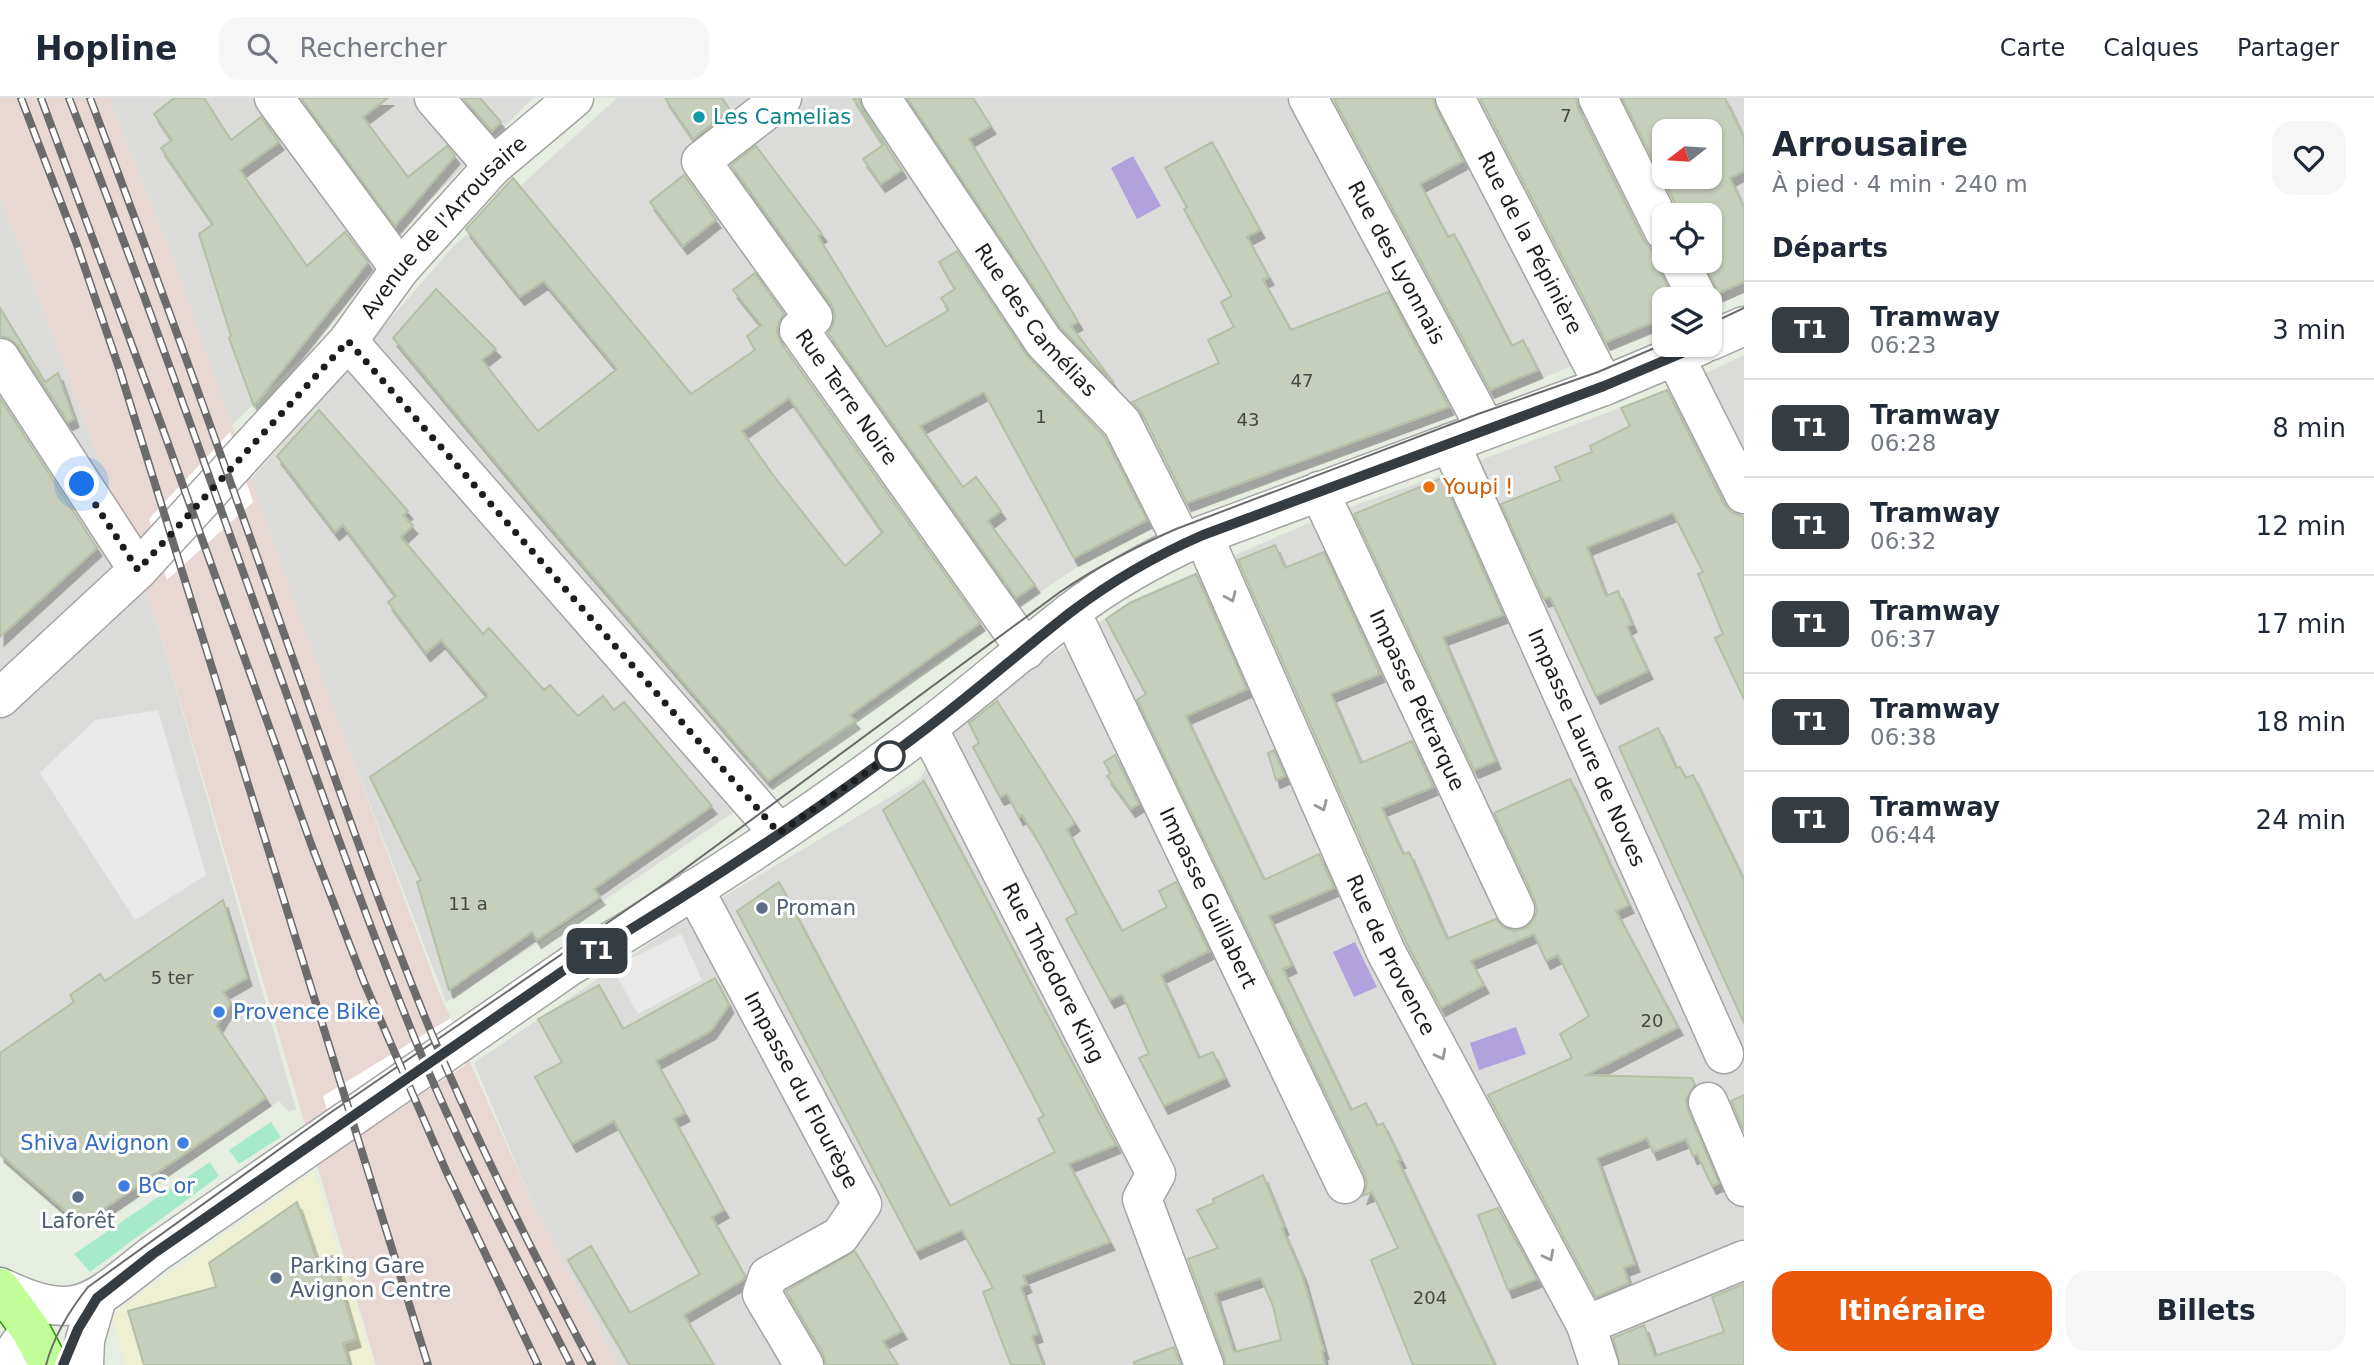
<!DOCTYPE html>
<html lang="fr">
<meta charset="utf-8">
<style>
:root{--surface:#fff;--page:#f6f6f7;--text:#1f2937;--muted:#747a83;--line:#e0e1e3;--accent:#ea580c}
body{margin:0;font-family:"DejaVu Sans",sans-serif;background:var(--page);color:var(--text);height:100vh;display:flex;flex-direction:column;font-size:26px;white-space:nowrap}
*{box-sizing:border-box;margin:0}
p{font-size:23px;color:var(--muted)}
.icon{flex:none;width:38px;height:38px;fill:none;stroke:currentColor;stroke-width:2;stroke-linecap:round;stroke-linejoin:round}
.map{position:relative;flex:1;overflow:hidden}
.panel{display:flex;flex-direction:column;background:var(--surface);width:630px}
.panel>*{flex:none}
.badge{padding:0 14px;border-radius:10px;font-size:24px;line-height:46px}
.needle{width:46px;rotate:253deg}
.tools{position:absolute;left:1652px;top:21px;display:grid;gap:14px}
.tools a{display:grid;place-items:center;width:70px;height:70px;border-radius:14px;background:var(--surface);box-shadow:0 2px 5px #0004;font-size:35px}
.you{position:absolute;width:35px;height:35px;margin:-18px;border:5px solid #fff;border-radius:50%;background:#1a73e8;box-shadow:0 0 0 10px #1a73e833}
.map>.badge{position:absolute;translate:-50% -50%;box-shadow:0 0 0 4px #fff}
h2{padding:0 28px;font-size:26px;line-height:63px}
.round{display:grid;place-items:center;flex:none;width:74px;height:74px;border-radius:21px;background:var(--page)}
.summary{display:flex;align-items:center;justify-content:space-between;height:119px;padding:0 28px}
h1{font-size:33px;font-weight:700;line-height:52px}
.button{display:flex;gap:14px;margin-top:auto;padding:14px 28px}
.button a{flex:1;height:80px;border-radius:21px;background:var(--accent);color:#fff;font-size:28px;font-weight:700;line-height:80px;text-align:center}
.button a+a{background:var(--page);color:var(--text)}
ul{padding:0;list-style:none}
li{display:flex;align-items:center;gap:21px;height:98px;padding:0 28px;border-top:2px solid var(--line)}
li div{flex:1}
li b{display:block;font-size:26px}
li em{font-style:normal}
li .badge{min-width:77px;font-weight:700;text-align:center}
header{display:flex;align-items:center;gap:42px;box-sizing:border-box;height:98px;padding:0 35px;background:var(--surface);border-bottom:2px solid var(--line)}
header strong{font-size:33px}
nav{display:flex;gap:38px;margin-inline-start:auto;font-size:24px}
.search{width:490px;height:63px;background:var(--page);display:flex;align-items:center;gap:18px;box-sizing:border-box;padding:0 24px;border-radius:21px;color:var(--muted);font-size:26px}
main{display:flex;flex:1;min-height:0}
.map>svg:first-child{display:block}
.residential{fill:#dbdbda;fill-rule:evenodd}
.commercial{fill:#eef0d1}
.industrial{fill:#e8d8d4}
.grass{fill:#a7eacb}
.parking{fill:#e9e9e9}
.water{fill:#b1a2dd}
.pier{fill:#fff}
.building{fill:#c6cebc;stroke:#b3c0a5;stroke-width:2;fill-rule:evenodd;filter:url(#shadow)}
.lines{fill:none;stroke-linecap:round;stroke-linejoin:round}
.minor-casing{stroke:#a4a4a4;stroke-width:41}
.major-casing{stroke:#2d9600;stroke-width:41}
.minor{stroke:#fff;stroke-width:38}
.major{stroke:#c1fd99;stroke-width:38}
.tram{stroke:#6b6b6b;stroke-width:2}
.rail-casing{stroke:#6b6b6b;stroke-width:8}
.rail{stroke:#fff;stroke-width:5;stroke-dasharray:16;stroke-linecap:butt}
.oneway{stroke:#999}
.line-casing{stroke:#fff;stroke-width:16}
.line{stroke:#363d42;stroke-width:10}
.walk{stroke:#1d1d1d;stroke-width:7;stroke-dasharray:0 12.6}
.culture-dot{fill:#0f9aa8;stroke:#fff;stroke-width:2.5}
.food-dot{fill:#e8710a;stroke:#fff;stroke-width:2.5}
.stop-dot{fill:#fff;stroke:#363d42;stroke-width:3.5}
.service-dot{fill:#5c6f8a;stroke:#fff;stroke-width:2.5}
.shop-dot{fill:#3f7fe0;stroke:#fff;stroke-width:2.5}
.labels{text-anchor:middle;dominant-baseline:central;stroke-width:6;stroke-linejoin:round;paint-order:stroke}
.number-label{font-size:18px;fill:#474945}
.culture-label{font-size:21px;fill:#0d838f;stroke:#fff;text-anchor:start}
.street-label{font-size:21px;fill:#1d1d1d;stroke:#fff}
.food-label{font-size:21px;fill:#c56008;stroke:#fff;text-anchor:start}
.service-label{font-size:21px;fill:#4e5e75;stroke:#fff;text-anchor:start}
.shop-label{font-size:21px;fill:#366cbe;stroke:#fff;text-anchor:start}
</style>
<header>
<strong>Hopline</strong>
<div class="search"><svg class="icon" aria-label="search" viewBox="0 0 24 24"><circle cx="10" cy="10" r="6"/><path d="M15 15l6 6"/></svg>Rechercher</div>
<nav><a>Carte</a><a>Calques</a><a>Partager</a></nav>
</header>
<main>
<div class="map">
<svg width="1744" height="1267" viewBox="0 0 1744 1267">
<defs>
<filter id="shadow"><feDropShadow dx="4.5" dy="8" stdDeviation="0" flood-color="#0004"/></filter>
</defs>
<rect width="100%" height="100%" fill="#e6eee2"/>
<path class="residential" d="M 109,0 L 533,0 L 428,104 L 304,258 L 230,329 L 172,157 Z
M 617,0 L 1744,0 L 1744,195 L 1710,210 L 1710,201 L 1664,201 L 1664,230 L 1424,329 L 1234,397 L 1144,435 L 1077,469 L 854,622 L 771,689 L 609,799 L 446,904 L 247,386 L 452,150 ZM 1664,33 L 1710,33 L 1710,79 L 1664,79 ZM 1664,117 L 1710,117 L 1710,163 L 1664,163 Z
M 0,99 L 70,281 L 156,521 L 296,1011 L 289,1014 L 279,1003 L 95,1128 L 73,1125 L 0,1059 Z
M 1744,257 L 1744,1267 L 618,1267 L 533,1106 L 474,965 L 678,826 L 920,681 L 949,628 L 1130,503 L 1325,418 L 1441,377 L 1683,286 Z"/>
<path class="commercial" d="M 314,1074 L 374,1267 L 125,1267 L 112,1219 L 122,1209 Z"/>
<path class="industrial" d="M 0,0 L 109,0 L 172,157 L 304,530 L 439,894 L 533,1106 L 618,1267 L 376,1267 L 156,521 L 70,281 L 0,99 Z"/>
<path class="grass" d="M 271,1024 L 281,1039 L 239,1066 L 229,1052 Z
M 210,1064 L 219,1078 L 90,1174 L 74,1156 Z"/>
<path class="parking" d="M 158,612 L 206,777 L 135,822 L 40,675 L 95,622 Z
M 681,836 L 702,882 L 638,916 L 612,870 Z"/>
<path class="water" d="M 1133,58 L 1161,108 L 1137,121 L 1111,70 Z
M 1355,844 L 1377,889 L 1354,899 L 1333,854 Z
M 1516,929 L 1526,956 L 1479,972 L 1470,945 Z"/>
<path class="pier" d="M 230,334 L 253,404 L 167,482 L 149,421 Z
M 451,920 L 465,967 L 339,1051 L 323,998 Z"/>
<path class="building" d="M 174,0 L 204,0 L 231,42 L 261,19 L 279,44 L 240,72 L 307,168 L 345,134 L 368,164 L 254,308 L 229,240 L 231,238 L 199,136 L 213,126 L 161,50 L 172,42 L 154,16 Z
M 301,0 L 388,0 L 363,19 L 408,79 L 447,48 L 455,58 L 395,128 Z
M 463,0 L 480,0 L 501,24 L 492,33 Z
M 665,0 L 722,0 L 730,12 L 693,41 Z
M 853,0 L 859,0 L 863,12 L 902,72 L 881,86 L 863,61 L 883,47 Z
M 907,0 L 973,0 L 991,28 L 969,41 L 1078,224 L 1071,228 L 1114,285 L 1061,230 Z
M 1333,0 L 1433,0 L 1436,10 L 1463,63 L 1420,86 L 1448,139 L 1454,136 L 1512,248 L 1523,242 L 1538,272 L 1490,292 Z
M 1480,0 L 1576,0 L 1578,10 L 1644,143 L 1651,151 L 1660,154 L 1657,162 L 1659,172 L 1674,201 L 1664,201 L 1664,220 L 1606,244 Z
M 1622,0 L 1725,0 L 1744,40 L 1744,73 L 1730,80 L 1744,110 L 1744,184 L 1719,195 L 1703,163 L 1710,163 L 1710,117 L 1681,117 ZM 1664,33 L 1710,33 L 1710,79 L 1664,79 Z
M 1212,44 L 1260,132 L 1247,139 L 1269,179 L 1263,182 L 1291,232 L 1388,194 L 1449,309 L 1187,405 L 1142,315 L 1132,304 L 1219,265 L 1208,242 L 1234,229 L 1221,204 L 1232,198 L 1184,111 L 1187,109 L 1165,70 Z
M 756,48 L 822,136 L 818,138 L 886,249 L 949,212 L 941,200 L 955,191 L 939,164 L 957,153 L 1026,256 L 1104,338 L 1147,422 L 1074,460 L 984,294 L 920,328 L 963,389 L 976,379 L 1001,413 L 988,423 L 1035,487 L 1016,500 L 828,235 L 833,227 L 835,217 L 831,206 L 731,67 Z
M 684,77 L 716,122 L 683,148 L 650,104 Z
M 513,80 L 691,296 L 755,252 L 747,238 L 761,227 L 733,192 L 755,175 L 784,216 L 779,224 L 777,234 L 781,245 L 980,525 L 850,617 L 855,623 L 768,683 L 529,404 L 393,240 L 436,191 L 496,251 L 482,262 L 538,333 L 617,271 L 544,183 L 520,199 L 466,131 ZM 789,300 L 883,434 L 845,468 L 773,377 L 742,333 Z
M 0,210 L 45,284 L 58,275 L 74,321 L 68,324 L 18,248 L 10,241 L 0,238 Z
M 1667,292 L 1724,406 L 1731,414 L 1744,419 L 1744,601 L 1715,540 L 1723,536 L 1698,476 L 1703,474 L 1673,415 L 1587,449 L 1606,498 L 1618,493 L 1632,526 L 1627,529 L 1648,573 L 1596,598 L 1550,499 L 1544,501 L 1501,406 L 1561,382 L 1555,369 L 1592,354 L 1590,348 L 1630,328 L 1621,310 Z
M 0,300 L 97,450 L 0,539 Z
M 319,312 L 408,413 L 403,417 L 413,428 L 401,439 L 483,536 L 489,530 L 544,592 L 550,587 L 578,618 L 603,598 L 614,612 L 624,604 L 712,708 L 594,791 L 600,799 L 537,842 L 532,834 L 449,892 L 417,784 L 421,782 L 370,679 L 488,598 L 441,542 L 426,555 L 388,504 L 396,498 L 343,427 L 335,434 L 277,358 Z
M 1442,380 L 1503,517 L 1443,539 L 1496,663 L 1474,672 L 1354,416 Z
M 1275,447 L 1285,470 L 1324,454 L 1380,576 L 1331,596 L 1361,665 L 1412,643 L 1433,689 L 1382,710 L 1403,756 L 1409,754 L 1447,841 L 1496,821 L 1503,829 L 1514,833 L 1525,830 L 1532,824 L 1537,814 L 1535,802 L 1494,715 L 1570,681 L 1629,807 L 1616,813 L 1678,929 L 1586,977 L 1692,980 L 1695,987 L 1686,1001 L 1688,1012 L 1719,1085 L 1712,1088 L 1697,1056 L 1693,1058 L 1686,1041 L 1653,1054 L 1647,1040 L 1597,1060 L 1635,1166 L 1624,1170 L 1629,1185 L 1596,1199 L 1488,997 L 1572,960 L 1560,936 L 1589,918 L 1558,857 L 1546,863 L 1534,836 L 1471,863 L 1484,887 L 1441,910 L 1406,844 L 1238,462 Z
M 1196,476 L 1247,591 L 1186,618 L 1264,782 L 1319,756 L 1334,790 L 1269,818 L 1292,867 L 1283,871 L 1351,1012 L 1366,1005 L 1377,1028 L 1383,1025 L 1401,1062 L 1398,1063 L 1495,1267 L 1413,1267 L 1371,1162 L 1398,1150 L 1372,1094 L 1363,1098 L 1367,1087 L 1365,1077 L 1137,602 L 1146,596 L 1106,521 L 1130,505 Z
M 997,603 L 1075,725 L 1067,731 L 1122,833 L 1167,809 L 1159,793 L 1176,784 L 1209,853 L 1161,877 L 1199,960 L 1213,954 L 1225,980 L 1164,1008 L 1139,960 L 1149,956 L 1122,896 L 1110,902 L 1066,821 L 1077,815 L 1036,739 L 1022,717 L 1019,719 L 1007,696 L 1000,699 L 973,649 L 979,645 L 969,625 Z
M 1658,630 L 1676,670 L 1680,669 L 1686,680 L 1693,677 L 1744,782 L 1744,925 L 1619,649 Z
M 1274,652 L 1285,678 L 1276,682 L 1268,655 Z
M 1115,657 L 1139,706 L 1131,711 L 1107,678 L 1111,675 L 1104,664 Z
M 924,683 L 1116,1047 L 1069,1066 L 1110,1144 L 1023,1178 L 1027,1186 L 1021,1189 L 1038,1236 L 1032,1238 L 1043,1267 L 1011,1267 L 983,1194 L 993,1190 L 962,1132 L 916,1153 L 737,813 L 779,784 L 950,1108 L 1055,1054 L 1038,1021 L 1044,1018 L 883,712 Z
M 223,802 L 247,880 L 223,894 L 231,905 L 217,928 L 266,1000 L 95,1117 L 83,1120 L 70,1117 L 0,1056 L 0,955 L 74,904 L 70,897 L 100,876 L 105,883 Z
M 715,880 L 729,907 L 711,933 L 656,963 L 685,1015 L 674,1021 L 724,1112 L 712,1119 L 745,1178 L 743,1182 L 684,1217 L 714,1267 L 630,1267 L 568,1162 L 591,1148 L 630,1215 L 700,1176 L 614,1023 L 572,1046 L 535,979 L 562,964 L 538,921 L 599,887 L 623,931 Z
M 1744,997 L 1744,1033 L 1731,1003 Z
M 1263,1077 L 1284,1129 L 1282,1130 L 1302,1176 L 1324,1253 L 1322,1253 L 1325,1267 L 1225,1267 L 1224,1259 L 1188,1161 L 1218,1150 L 1197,1112 L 1214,1105 L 1213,1101 ZM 1261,1180 L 1273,1208 L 1281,1242 L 1234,1254 L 1215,1195 Z
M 297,1104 L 317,1162 L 332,1158 L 356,1241 L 343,1245 L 349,1267 L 144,1267 L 128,1213 L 216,1189 L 209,1165 Z
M 1498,1110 L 1537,1181 L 1508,1192 L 1478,1117 Z
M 855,1153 L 902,1233 L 883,1243 L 898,1267 L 826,1267 L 823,1256 L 786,1193 Z
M 1744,1186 L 1744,1267 L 1620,1267 L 1613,1240 L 1644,1227 L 1655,1258 L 1724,1234 L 1712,1199 Z
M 1174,1249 L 1181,1267 L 1134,1267 L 1134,1264 Z"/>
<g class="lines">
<defs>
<g id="minor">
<path d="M 274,0 L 400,171"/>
<path d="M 434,0 L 493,68"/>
<path id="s1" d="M 782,0 L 701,63 L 813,219 L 799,232 L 1026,552"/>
<path id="s2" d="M 881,0 L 1044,244 L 1122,325 L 1183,446"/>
<path id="s3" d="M 1308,0 L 1486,331"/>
<path id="s4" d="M 1455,0 L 1604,288"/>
<path d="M 1598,0 L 1664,133"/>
<path d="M 1679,163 L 1698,201"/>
<path d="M 348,243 L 779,735"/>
<path d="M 1710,243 L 1744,228"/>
<path d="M 1675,259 L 1744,396"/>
<path d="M 0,260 L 138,472"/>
<path id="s5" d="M 1450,345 L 1724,956"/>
<path id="s6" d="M 1319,393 L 1515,811"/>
<path id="s7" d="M 1203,437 L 1386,854 L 1586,1227 L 1599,1267"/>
<path id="s8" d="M 1071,514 L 1345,1086"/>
<path id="s9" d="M 0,600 L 138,472 L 348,243 L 400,171 L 493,68 L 574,0"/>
<path id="s10" d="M 928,630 L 1156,1076 L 1142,1101 L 1204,1267"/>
<path id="s11" d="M 694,791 L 862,1106 L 840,1138 L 768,1178 L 762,1196 L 804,1267"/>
<path d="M 1708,1004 L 1744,1089"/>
<path d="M 0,1189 C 79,1227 92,1204 154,1156 L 570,868 C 693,795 813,717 927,630 C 976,593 1022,552 1071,514 C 1112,482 1157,458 1203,437 L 1604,288 L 1701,247"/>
<path d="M 1586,1227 L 1744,1162"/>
<path d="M 5,1267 L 30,1231"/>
<path d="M 84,1267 L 85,1242 L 97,1200"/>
</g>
<path id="major" d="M 0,1190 L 30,1231 L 49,1267"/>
</defs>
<use href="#minor" class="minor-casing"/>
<use href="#major" class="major-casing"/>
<use href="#minor" class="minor"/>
<use href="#major" class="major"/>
<path class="tram" d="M 1710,226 L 1744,210
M 46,1267 C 54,1237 69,1213 88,1189 L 327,1017 L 667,784 L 1060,494 C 1097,469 1135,449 1176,431 L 1478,316 L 1598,274 L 1664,246
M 63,1267 L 78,1231 L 97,1200"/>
<defs>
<path id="rail" d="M 21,0 L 76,144 L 120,273 L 428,1267
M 41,0 L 161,326 L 311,746 L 364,884 L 447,1075 L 538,1267
M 69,0 C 145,194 213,390 283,586 C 325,704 367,823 414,939 C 460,1052 516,1159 571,1267
M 90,0 C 160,186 227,373 293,561 C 337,686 380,811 431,934 C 479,1048 534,1158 592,1267"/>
</defs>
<use href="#rail" class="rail-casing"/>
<use href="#rail" class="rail"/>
</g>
<defs><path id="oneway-chevron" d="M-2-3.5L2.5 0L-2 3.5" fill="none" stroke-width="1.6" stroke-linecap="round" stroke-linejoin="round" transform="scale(1.75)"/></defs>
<g class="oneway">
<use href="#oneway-chevron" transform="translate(1231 499) rotate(66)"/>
<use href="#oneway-chevron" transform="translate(1322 708) rotate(66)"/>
<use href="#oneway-chevron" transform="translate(1441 957) rotate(62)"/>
<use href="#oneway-chevron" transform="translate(1549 1158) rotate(62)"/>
</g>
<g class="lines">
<defs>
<path id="line" d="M 63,1267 L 78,1231 L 97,1200 L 153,1156 L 570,868 C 693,795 813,717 927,630 C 976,593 1022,552 1071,514 C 1112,483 1157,457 1203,437 L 1604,288 L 1701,247"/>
</defs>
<use href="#line" class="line-casing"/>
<use href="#line" class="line"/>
<path class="walk" d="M 82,386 L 138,472 L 348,243 L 779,735 L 890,658"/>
</g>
<circle class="culture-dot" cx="699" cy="19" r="7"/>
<circle class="food-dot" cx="1429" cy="389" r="7"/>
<circle class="stop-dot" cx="890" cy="658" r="14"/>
<g class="service-dot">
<circle cx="762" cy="810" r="7"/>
<circle cx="78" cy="1099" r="7"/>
<circle cx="276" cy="1180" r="7"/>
</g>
<g class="shop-dot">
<circle cx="219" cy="914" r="7"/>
<circle cx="183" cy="1045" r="7"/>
<circle cx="124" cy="1088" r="7"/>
</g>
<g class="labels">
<g class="number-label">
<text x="1566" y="17">7</text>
<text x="1302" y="282">47</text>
<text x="1041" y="318">1</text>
<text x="1248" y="321">43</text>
<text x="468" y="805">11 a</text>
<text x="172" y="879">5 ter</text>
<text x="1652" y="922">20</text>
<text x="1430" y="1199">204</text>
</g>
<g class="culture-label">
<text x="713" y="19">Les Camelias</text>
</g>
<g class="street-label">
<text stroke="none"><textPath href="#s9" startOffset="648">Avenue de l'Arrousaire</textPath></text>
<text stroke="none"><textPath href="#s4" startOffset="163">Rue de la Pépinière</textPath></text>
<text stroke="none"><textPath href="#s3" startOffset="187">Rue des Lyonnais</textPath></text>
<text stroke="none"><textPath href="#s2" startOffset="271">Rue des Camélias</textPath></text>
<text stroke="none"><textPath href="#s1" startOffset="396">Rue Terre Noire</textPath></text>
<text stroke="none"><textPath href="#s6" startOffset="231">Impasse Pétrarque</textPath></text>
<text stroke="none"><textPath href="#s5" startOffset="334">Impasse Laure de Noves</textPath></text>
<text stroke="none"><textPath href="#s8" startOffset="317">Impasse Guillabert</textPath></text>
<text stroke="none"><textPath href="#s7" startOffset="460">Rue de Provence</textPath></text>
<text stroke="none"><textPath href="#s10" startOffset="275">Rue Théodore King</textPath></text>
<text stroke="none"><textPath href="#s11" startOffset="228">Impasse du Flourège</textPath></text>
</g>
<g class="food-label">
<text x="1443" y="389">Youpi !</text>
</g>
<g class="service-label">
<text x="776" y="810">Proman</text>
<text x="78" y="1123" text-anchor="middle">Laforêt</text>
<text x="290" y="1168">Parking Gare<tspan x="290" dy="24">Avignon Centre</tspan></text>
</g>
<g class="shop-label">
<text x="233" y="914">Provence Bike</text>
<text x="169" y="1045" text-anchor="end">Shiva Avignon</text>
<text x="138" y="1088">BC or</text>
</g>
</g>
</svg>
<div class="tools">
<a><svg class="needle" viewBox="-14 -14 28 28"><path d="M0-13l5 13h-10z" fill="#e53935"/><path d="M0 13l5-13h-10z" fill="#747a83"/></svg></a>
<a><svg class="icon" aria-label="locate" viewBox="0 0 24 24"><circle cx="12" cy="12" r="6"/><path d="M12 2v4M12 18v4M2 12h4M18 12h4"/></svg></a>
<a><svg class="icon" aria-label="layers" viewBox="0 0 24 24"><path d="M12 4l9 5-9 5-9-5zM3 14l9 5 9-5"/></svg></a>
</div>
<div class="you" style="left:82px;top:386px"></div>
<b class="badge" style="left:597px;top:853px;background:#363d42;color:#fff">T1</b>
</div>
<section class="panel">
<div class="summary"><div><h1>Arrousaire</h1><p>À pied · 4 min · 240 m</p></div><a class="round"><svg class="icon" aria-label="heart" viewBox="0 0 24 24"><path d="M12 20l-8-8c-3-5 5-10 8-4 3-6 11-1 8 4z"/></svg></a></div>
<h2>Départs</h2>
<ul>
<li><span class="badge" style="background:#363d42;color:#fff">T1</span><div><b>Tramway</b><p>06:23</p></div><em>3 min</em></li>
<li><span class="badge" style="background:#363d42;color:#fff">T1</span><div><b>Tramway</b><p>06:28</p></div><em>8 min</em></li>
<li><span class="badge" style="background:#363d42;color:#fff">T1</span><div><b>Tramway</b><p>06:32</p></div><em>12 min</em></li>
<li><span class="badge" style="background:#363d42;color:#fff">T1</span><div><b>Tramway</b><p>06:37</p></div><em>17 min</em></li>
<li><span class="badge" style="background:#363d42;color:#fff">T1</span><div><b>Tramway</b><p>06:38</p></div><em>18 min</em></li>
<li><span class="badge" style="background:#363d42;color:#fff">T1</span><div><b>Tramway</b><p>06:44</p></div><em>24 min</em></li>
</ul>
<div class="button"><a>Itinéraire</a><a>Billets</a></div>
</section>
</main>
